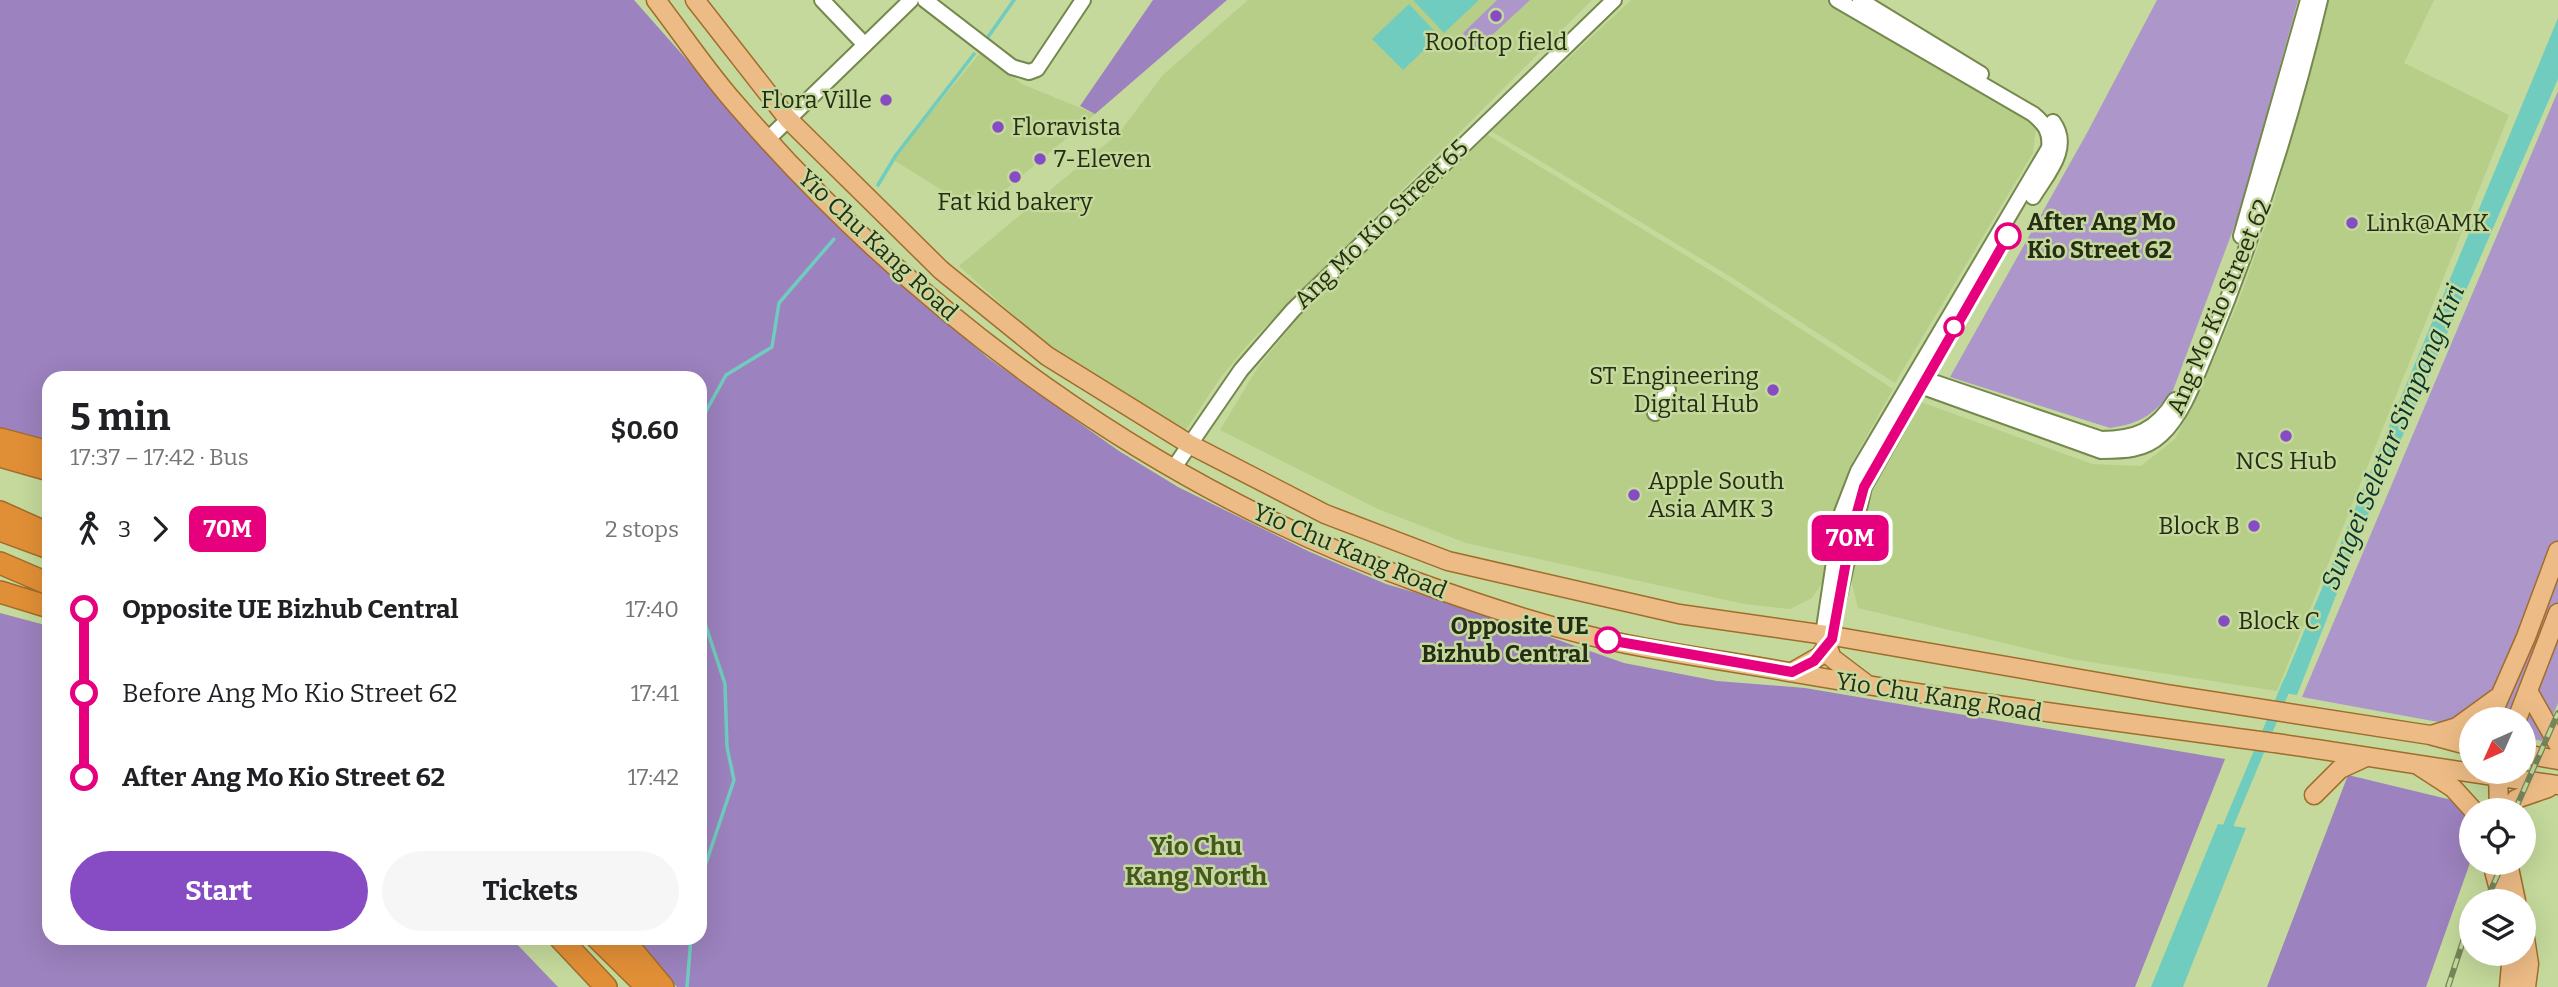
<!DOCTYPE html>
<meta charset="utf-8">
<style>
:root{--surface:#fff;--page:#f6f6f6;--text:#202124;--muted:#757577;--accent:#874cc3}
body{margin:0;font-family:Bitter,serif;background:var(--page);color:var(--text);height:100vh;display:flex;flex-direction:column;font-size:26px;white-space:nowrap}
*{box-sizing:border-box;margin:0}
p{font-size:23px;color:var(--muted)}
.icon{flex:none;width:38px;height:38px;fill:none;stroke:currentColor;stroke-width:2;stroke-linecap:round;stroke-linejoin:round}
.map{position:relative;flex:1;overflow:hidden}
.side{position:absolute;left:42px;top:371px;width:665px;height:574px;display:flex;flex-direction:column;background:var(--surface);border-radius:21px;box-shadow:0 7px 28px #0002}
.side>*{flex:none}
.badge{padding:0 14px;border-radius:10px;font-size:24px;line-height:46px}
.needle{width:46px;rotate:225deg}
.fabs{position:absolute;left:2459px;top:707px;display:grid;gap:14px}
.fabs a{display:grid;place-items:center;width:77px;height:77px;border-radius:50%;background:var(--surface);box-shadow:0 7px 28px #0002;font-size:35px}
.map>.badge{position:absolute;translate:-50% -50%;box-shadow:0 0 0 4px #fff}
.legs{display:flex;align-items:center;gap:10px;height:77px;padding:0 28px;font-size:23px}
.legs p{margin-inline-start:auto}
.summary{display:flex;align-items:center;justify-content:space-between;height:119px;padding:0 28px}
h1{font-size:38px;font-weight:700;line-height:52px}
.primary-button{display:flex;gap:14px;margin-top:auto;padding:14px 28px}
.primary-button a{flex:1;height:80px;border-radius:42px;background:var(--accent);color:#fff;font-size:28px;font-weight:700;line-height:80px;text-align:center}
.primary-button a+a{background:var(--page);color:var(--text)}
ul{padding:0 28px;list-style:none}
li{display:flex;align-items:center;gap:24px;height:84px;font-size:26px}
li i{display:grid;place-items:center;width:10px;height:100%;margin:0 9px;background:currentColor}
li i::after{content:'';width:18px;height:18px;margin:-9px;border:5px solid;border-radius:50%;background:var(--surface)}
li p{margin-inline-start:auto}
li:first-child i{background:linear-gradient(#0000 50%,currentColor 0)}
li:last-child i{background:linear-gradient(currentColor 50%,#0000 0)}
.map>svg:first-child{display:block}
.built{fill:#b6ce88}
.green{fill:#ac96ca}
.forest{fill:#9c82be}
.water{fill:#6fccbf}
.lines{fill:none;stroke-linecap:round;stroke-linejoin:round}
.stream{stroke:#6fccbf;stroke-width:3.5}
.canal{stroke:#6fccbf;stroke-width:10}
.minor-casing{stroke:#75884d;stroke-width:18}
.major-casing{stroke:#a06d2a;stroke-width:21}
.highway-casing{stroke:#a06d2a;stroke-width:24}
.minor{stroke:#fff;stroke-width:14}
.major{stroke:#edbc86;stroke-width:18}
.highway{stroke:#e18f36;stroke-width:21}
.rail-casing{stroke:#77855a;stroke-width:6}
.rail{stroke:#c4d99b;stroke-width:3.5;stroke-dasharray:10;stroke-linecap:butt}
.line-1-casing{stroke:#fff;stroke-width:16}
.line-1{stroke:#e6007e;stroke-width:10}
.poi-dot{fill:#874cc3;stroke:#c4d99b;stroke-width:2.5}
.stop-1-dot{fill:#fff;stroke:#e6007e;stroke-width:3.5}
.labels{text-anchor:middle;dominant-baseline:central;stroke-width:5;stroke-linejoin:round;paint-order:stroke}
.poi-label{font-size:24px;fill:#262d15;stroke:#c4d99b;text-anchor:start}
.stop-label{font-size:24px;font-weight:bold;fill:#262d15;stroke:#c4d99b;text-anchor:start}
.street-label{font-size:24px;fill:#262d15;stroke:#c4d99b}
.water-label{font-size:26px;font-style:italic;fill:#073530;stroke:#c4d99b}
.neighbourhood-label{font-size:26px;font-weight:bold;fill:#47581e;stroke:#c4d99b}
</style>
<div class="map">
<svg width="2558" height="987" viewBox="0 0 2558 987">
<rect width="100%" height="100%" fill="#c4d99b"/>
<path class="built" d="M 1248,0 L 1592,0 L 1250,342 L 1221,377 L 1181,437 L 1069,365 L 959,266 L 1119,133 L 1163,75 Z
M 1631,0 L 1828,0 L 2028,119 L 2036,128 L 2033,153 L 1895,383 L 1731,277 L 1491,131 Z
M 2325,0 L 2434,0 L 2404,63 L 2509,115 L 2277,691 L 2071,659 L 1858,608 L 1851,580 L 1868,499 L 1921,402 L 2092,464 L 2141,466 L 2175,439 L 2201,389 L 2240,298 L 2275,199 Z
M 981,52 L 1022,84 L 1095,114 L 998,196 L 950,195 L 892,159 Z
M 1488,135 L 1726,280 L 1893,389 L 1849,468 L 1837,507 L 1823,582 L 1812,598 L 1790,609 L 1744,604 L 1466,543 L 1378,509 L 1220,430 L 1258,367 L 1300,316 Z"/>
<path class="green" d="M 1497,0 L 1530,0 L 1477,49 L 1463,33 Z
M 2157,0 L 2298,0 L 2240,211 L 2172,393 C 2150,416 2142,423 2110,428 L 1950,377 L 2087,133 Z
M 2558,91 L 2558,703 L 2542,741 L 2524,737 L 2524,719 L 2471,719 L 2471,728 L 2302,697 Z"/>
<path class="forest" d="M 0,0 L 634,0 L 810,199 L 849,238 L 988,358 L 1119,451 L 1178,487 L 1310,552 L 1386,584 L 1461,606 L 1624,663 L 1717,681 L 1805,688 L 2225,759 L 2135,987 L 677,987 L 633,938 L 700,938 L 700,378 L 49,378 L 49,458 L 0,446 Z
M 1153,0 L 1227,0 L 1095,114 L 1080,106 Z
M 0,613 L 49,626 L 49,938 L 511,938 L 558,987 L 0,987 Z
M 2348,775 L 2489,809 L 2471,810 L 2471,860 L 2426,987 L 2267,987 Z"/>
<path class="water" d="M 1413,0 L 1479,0 L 1444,33 Z
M 1409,4 L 1439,36 L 1403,70 L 1372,39 Z
M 2558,18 L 2558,79 L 2362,529 L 2297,695 L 2279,692 Z
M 2218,824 L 2246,828 L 2183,987 L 2151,987 Z"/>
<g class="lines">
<path class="stream" d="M 988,37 L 1014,0
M 878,185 L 896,155 L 974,54
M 700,422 L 726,375 L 772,347 L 779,303 L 834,239
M 700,608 L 725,684 L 727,747 L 734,780 L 700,881
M 687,987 L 691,938"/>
<path class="canal" d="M 2228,826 L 2288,682"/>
<defs>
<path id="minor" d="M 822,0 L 865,45
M 925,0 L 1012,67 L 1029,72 L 1037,69 L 1083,0
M 1860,0 L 1981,74
M 768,139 L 911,0
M 2033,197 C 2047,174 2072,148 2053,122
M 2241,236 L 2308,0
M 1912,383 L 2101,451 C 2123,451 2144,451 2161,435 C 2184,414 2197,374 2209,346 C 2255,234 2292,118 2320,0
M 1936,383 L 2101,439 C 2135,439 2156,431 2175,400
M 1655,413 L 1668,390
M 1173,469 L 1241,370 L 1293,310 L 1614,0
M 1838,600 L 1864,487 L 1927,374
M 1823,635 L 1841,515 L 1858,471 L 2049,148 C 2051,132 2045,124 2033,114 L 1837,0"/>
<path id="major" d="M 656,0 C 682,34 706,70 734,102 C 918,316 1154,488 1420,583 C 1487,607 1556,630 1626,644 C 1682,655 1738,663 1795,673 C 1957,701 2119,722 2282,744 C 2374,757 2466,773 2558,785
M 695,0 L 788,119 L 941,270 L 1047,356 L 1189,444 L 1325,514 L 1448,561 L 1679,614 L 1833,636 L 2167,694 L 2430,735 L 2471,746
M 1823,635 L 1832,658 L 1865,683
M 1792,672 L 1820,656 L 1832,639
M 2528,691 L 2558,744
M 2490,719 L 2526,637 L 2558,551
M 2517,719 L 2558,613
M 2431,735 L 2457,727 L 2497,698
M 2524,754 L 2558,760
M 2419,766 L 2453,788 L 2473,810
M 2498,772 L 2499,810
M 2314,795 L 2340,769 L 2366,757
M 2509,810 L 2516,799 L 2548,788
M 2492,863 L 2502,901
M 2508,863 L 2516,901
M 2524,932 L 2529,964 L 2526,987
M 2509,987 L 2512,954"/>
<path id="highway" d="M 0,439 L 49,452
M 0,456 L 49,470
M 0,512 L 49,534
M 0,530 L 49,548
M 0,563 L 49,584
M 0,592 L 49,607
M 560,938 L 606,987
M 597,938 L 647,987
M 622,938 L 663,987"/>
</defs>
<use href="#minor" class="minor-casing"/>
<use href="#major" class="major-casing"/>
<use href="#highway" class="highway-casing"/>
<use href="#minor" class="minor"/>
<use href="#major" class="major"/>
<use href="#highway" class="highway"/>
<defs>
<path id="rail" d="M 2515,810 L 2558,713
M 2486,901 L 2503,863
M 2448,987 L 2471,917"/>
</defs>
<use href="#rail" class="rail-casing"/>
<use href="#rail" class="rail"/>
</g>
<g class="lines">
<defs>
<path id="line-1" d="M 1608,640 L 1792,672 L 1814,661 L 1832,639 L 1851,534 L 1864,487 L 2008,236"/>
</defs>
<use href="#line-1" class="line-1-casing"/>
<use href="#line-1" class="line-1"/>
</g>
<g class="poi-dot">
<circle cx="1496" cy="16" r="7"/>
<circle cx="886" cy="100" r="7"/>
<circle cx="998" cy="127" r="7"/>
<circle cx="1040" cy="159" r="7"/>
<circle cx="1015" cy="177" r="7"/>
<circle cx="2352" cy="223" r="7"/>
<circle cx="1773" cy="390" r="7"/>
<circle cx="2286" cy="436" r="7"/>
<circle cx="1634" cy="495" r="7"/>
<circle cx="2254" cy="526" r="7"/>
<circle cx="2224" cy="621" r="7"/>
</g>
<g class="stop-1-dot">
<circle cx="2008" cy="236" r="12"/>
<circle cx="1954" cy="327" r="9"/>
<circle cx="1608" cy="640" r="12"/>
</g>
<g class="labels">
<g class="poi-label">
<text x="1496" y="42" text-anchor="middle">Rooftop field</text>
<text x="872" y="100" text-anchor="end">Flora Ville</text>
<text x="1012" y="127">Floravista</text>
<text x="1054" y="159">7-Eleven</text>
<text x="1015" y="202" text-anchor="middle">Fat kid bakery</text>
<text x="2366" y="223">Link@AMK</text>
<text x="1759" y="376" text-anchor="end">ST Engineering<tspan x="1759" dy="28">Digital Hub</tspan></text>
<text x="2286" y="461" text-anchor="middle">NCS Hub</text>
<text x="1648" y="481">Apple South<tspan x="1648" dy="28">Asia AMK 3</tspan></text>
<text x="2240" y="526" text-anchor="end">Block B</text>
<text x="2238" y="621">Block C</text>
</g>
<g class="stop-label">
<text x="2027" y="222">After Ang Mo<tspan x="2027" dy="28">Kio Street 62</tspan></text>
<text x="1589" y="626" text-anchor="end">Opposite UE<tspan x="1589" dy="28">Bizhub Central</tspan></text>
</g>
<g class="street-label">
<text transform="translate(1381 224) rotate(-44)">Ang Mo Kio Street 65</text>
<text transform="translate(878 245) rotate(43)">Yio Chu Kang Road</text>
<text transform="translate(2219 307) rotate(-67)">Ang Mo Kio Street 62</text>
<text transform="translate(1350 551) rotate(23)">Yio Chu Kang Road</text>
<text transform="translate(1939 697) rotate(9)">Yio Chu Kang Road</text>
</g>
<g class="water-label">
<text transform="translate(2393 437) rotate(-67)">Sungei Seletar Simpang Kiri</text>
</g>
<g class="neighbourhood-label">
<text x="1196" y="846">Yio Chu<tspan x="1196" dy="30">Kang North</tspan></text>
</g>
</g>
</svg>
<div class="fabs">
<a><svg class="needle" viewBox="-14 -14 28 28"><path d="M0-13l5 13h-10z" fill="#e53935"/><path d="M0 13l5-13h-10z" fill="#757577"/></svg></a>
<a><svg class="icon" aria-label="locate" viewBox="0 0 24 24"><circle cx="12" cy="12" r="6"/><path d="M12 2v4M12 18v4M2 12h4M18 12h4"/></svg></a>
<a><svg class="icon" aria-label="layers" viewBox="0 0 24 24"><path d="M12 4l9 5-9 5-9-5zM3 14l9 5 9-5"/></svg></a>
</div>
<b class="badge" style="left:1850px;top:538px;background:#e6007e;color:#fff">70M</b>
<section class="side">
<div class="summary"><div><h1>5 min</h1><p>17:37 – 17:42 · Bus</p></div><b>$0.60</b></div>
<div class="legs"><svg class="icon" aria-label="walk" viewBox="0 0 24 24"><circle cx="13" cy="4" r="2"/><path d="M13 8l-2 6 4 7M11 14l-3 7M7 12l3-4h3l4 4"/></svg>3<svg class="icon" aria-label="forward" viewBox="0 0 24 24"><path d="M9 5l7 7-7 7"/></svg><b class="badge" style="background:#e6007e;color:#fff">70M</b><p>2 stops</p></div>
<ul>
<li><i style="color:#e6007e"></i><b>Opposite UE Bizhub Central</b><p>17:40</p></li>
<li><i style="color:#e6007e"></i><span>Before Ang Mo Kio Street 62</span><p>17:41</p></li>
<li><i style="color:#e6007e"></i><b>After Ang Mo Kio Street 62</b><p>17:42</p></li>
</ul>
<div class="primary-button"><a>Start</a><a>Tickets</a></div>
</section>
</div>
